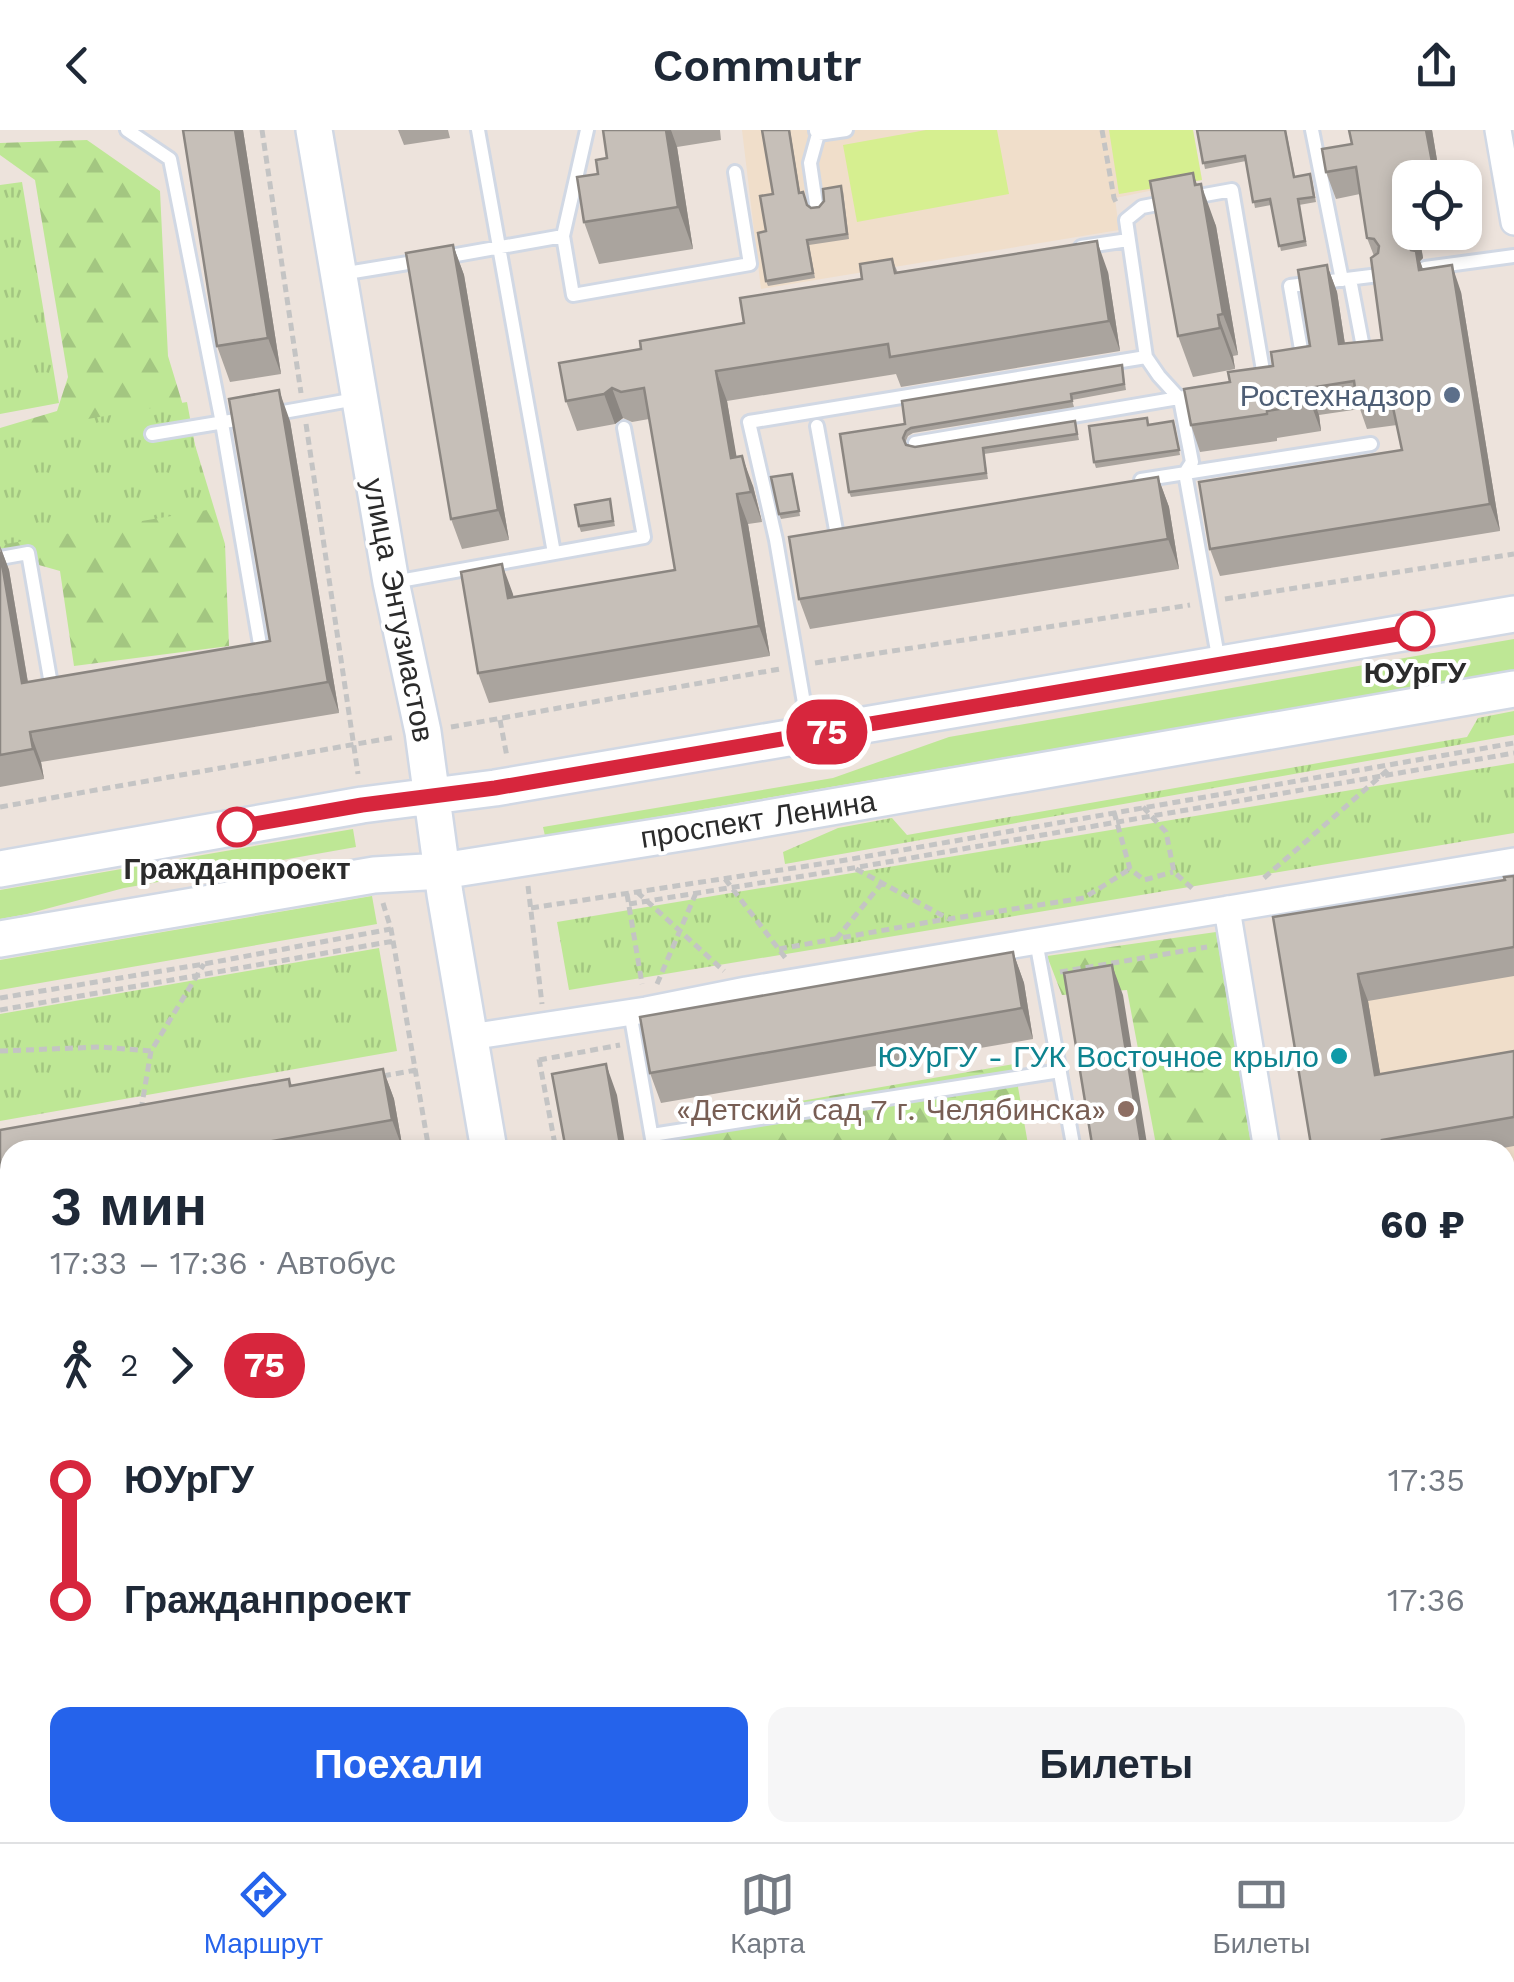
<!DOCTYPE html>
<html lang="ru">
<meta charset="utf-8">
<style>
:root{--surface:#fff;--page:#f6f6f7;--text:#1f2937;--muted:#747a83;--line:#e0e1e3;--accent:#2563eb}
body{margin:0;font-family:"Work Sans",sans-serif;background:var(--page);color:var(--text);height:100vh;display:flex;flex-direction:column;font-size:38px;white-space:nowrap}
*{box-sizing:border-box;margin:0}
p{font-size:32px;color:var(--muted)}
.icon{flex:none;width:55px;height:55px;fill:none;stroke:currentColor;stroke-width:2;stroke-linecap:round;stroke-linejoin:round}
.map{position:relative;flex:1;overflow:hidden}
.sheet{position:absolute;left:0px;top:1010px;width:1515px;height:702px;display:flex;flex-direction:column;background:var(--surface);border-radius:30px 30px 0 0;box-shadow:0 5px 15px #0003}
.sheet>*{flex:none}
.badge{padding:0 20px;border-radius:32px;font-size:35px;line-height:65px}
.controls{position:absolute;left:1392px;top:30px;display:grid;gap:20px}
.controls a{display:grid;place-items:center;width:90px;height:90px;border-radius:20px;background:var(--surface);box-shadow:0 5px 15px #0003;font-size:50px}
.map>.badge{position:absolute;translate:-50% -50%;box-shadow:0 0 0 5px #fff}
.legs{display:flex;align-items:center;gap:15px;height:110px;padding:0 50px;font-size:32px}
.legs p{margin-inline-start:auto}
.summary{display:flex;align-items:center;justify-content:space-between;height:170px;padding:0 50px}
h1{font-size:55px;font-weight:600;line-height:75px}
.button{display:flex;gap:20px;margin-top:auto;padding:20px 50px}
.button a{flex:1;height:115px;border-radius:20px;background:var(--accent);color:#fff;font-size:40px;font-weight:600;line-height:115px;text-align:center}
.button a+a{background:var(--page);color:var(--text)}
ul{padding:0 50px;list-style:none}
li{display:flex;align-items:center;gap:35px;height:120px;font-size:38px}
li i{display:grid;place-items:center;width:15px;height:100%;margin:0 12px;background:currentColor}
li i::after{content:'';width:25px;height:25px;margin:-12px;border:8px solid;border-radius:50%;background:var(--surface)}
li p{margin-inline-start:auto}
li:first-child i{background:linear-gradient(#0000 50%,currentColor 0)}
li:last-child i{background:linear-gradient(currentColor 50%,#0000 0)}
header{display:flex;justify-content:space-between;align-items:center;height:130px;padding:0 50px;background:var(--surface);font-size:45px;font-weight:600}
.tab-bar{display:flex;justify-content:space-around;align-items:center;height:140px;border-top:2px solid var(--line);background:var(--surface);font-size:28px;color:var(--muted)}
.tab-bar a{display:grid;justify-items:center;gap:5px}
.tab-bar .current{color:var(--accent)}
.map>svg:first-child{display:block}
.education{fill:#f0deca}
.grass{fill:#bee795}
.forest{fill:url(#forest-firs)}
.park{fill:url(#park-tufts)}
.pitch{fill:#d6ef90}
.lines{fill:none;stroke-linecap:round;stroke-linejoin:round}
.lane-casing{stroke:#d1d8e4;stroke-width:18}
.street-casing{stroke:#d1d8e4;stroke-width:30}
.secondary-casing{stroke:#d1d8e4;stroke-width:40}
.path{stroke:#c4c4c4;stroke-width:5;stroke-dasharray:8 5;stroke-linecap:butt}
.lane{stroke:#fff;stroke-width:12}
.street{stroke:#fff;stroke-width:25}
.secondary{stroke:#fff;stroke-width:35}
.wall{fill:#aaa49e}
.shaded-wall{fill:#8b8681}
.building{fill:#c6bfb8;stroke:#8b8681;stroke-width:2.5}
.line-1-casing{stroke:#fff;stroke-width:22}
.line-1{stroke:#d7263d;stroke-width:15}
.service-dot{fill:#5c6f8a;stroke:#fff;stroke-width:4}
.stop-1-dot{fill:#fff;stroke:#d7263d;stroke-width:5}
.culture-dot{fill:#0f9aa8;stroke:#fff;stroke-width:4}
.education-dot{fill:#8d6e63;stroke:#fff;stroke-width:4}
.labels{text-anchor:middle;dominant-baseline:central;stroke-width:8;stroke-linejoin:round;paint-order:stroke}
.service-label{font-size:30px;fill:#4e5e75;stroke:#fff;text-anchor:end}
.street-label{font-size:30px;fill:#2b2b2b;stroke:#fff}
.stop-label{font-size:30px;font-weight:bold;fill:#2b2b2b;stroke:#fff}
.culture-label{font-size:30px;fill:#0d838f;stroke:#fff;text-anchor:end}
.education-label{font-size:30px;fill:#785e54;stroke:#fff;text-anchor:end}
</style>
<header><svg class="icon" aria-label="back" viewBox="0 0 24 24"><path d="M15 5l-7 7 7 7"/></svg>Commutr<svg class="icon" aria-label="share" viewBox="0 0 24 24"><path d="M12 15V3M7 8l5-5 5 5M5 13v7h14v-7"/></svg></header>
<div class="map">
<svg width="1514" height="1712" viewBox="0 0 1514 1712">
<defs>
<pattern id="forest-firs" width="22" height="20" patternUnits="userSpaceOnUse" patternTransform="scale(2.5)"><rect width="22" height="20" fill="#bee795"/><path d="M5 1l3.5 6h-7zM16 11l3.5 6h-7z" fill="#a3c681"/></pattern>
<pattern id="park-tufts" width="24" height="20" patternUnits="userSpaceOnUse" patternTransform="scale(2.5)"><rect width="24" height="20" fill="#bee795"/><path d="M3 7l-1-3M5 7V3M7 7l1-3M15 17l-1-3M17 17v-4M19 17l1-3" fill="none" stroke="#a3c681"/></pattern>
</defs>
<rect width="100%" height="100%" fill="#ede3dc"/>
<path class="education" d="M 742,0 L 1193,0 L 1202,50 L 1115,68 L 1119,100 L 761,159 Z
M 1514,777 L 1514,1576 L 1505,1577 L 1505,1020 L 1318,1020 L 1357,801 Z"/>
<path class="grass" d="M 1514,509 L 1514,540 L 545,706 L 543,697 L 833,648 L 949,607 Z
M 353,699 L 356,717 L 124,758 L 27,784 L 0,789 L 0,760 Z
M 372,766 L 377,794 L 0,860 L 0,830 Z"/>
<path class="forest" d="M 87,10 L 160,61 L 168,226 L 225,414 L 229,516 L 74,536 L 60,441 L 0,424 L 0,298 L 57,281 L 68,247 L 35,50 L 0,25 L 0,13 Z
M 1216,802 L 1252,1020 L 1157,1020 L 1127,860 L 1062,865 L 1047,826 Z
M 1014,934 L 1029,1020 L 650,1020 L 646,998 Z
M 163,1703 L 305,1703 L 305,1712 L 160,1712 L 160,1705 Z
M 665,1703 L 857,1703 L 859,1712 L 666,1712 Z"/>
<path class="park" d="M 22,52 L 59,273 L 0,284 L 0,55 Z
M 187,272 L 207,380 L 0,415 L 0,304 Z
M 1514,581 L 1514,605 L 785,734 L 783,722 L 838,698 L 892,688 L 907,705 L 1467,607 L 1478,588 Z
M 1514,633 L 1514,703 L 569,860 L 557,792 Z
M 379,818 L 397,921 L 0,991 L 0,884 Z"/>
<path class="pitch" d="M 926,0 L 997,0 L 1009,64 L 857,92 L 843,15 Z
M 1109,0 L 1193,0 L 1202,50 L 1119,64 Z"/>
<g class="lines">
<defs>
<path id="lane" d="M 127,0 L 170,29 L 222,293 L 262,526
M 478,0 L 554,423
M 587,0 L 563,106 L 573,165 L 750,134 L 735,42
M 1312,0 L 1342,150
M 816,1 L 818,4 L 846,0
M 1188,68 L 1232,60 L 1265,252
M 1168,72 L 1142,77 L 1126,90 L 1146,227 L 1159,246 L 1180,269 L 1192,332 L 1185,343 L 1219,532
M 816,74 L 810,33 L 818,4
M 1081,117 L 1128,110
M 445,127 L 563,106
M 1425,138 L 1514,126
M 341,144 L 420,131
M 1350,149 L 1362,212
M 1303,231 L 1290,156 L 1379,145
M 272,284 L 356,269
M 817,296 L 836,400
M 152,304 L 248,288
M 915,313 L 1202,264
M 1141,350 L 1371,314
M 0,428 L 28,423 L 52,560 L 58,559
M 394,452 L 644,407 L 624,298
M 809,602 L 776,410 L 749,292 L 1146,227
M 1036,811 L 1074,1020
M 630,882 L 654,1020
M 652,1005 L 1060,941
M 1512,1072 L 1514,1084
M 0,1212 L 10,1216
M 1505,1377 L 1514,1376
M 0,1641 L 10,1692
M 12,1702 L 14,1712
M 287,1702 L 294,1712
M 993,1702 L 995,1712
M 137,1712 L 140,1702
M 310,1712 L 361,1702"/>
<path id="street" d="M 1498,0 L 1514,92
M 1227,779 L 1267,1020
M 470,907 L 646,880 L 746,860 L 1514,731
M 1505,1637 L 1514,1636
M 1066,1712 L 1121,1702"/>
<path id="secondary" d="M 314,0 L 391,452 L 423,602 L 445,764 L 489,1020
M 0,739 L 362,675 L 495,658 L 1514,484
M 0,809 L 374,745 L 442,741 L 693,701 L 1514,559
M 608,1702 L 610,1712"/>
</defs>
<use href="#lane" class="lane-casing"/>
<use href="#street" class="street-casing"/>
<use href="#secondary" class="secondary-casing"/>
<path class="path" d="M 262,0 L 301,263
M 1102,0 L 1114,68 L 1117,74
M 306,294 L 358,644
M 1225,469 L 1514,424
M 815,533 L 1190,475
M 500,590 L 507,627
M 451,597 L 780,539
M 0,677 L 396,607
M 1143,677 L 1166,702 L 1174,742 L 1194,760
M 1114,682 L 1130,739 L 1144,750 L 1173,742
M 856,739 L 949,789 L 1084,768 L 1130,739
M 1264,748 L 1391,637
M 725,749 L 787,830
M 528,756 L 542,874
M 637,762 L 724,841
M 627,764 L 642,854
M 383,773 L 391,799 L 429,1020
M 629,774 L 853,738 L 1514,623
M 531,778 L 840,731 L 1514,613
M 836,809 L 882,753
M 779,819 L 946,789
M 1060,842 L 1207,817
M 657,854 L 696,763
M 0,868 L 204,834 L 391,799
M 0,880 L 394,811
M 0,921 L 100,917 L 151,921
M 539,929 L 556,1020
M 539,930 L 620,915
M 383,946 L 416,940
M 141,980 L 151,921 L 204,834
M 1505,1598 L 1514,1597
M 550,1702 L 552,1712
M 674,1702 L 675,1712
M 735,1702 L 737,1712
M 829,1702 L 847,1712"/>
<use href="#lane" class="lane"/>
<use href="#street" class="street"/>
<use href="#secondary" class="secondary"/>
</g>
<path class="wall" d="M 243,0 L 281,244 L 230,252 L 217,216 Z
M 398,0 L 448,0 L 450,8 L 404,15 Z
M 603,0 L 720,0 L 721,10 L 677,17 L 693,119 L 599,134 L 584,92 L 598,44 L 607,28 Z
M 762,0 L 790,0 L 800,62 L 807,76 L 811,78 L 819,77 L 843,61 L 849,109 L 809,115 L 815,148 L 768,156 L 766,151 L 766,101 L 773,64 Z
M 1197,0 L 1286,0 L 1295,47 L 1312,50 L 1316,72 L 1299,75 L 1307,116 L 1281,121 L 1271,75 L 1255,78 L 1246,31 L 1205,39 Z
M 1432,0 L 1440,48 L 1410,48 L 1410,102 L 1449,102 L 1451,111 L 1421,116 L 1423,128 L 1420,131 L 1423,140 L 1461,162 L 1500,401 L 1220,446 L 1210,419 L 1402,320 L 1397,295 L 1367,299 L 1360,279 L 1319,285 L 1321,301 L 1277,308 L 1277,311 L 1200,322 L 1191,295 L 1230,252 L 1273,236 L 1310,216 L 1327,135 L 1337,162 L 1345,214 L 1382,210 L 1374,126 L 1367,108 L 1360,64 L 1336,69 L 1326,42 Z
M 1197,55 L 1216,96 L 1238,225 L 1233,226 L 1235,239 L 1193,247 L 1178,206 Z
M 453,115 L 464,145 L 509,410 L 462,419 L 451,389 Z
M 892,129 L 898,143 L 1108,142 L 1120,221 L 901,257 L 896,244 L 727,271 L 736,327 L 753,356 L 762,392 L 748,394 L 770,526 L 489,573 L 478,543 L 514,467 L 675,440 L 649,289 L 632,292 L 623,288 L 615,294 L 577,301 L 566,271 L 641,219 L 744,193 L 862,149 Z
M 1123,241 L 1126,260 L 1072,270 L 1074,277 L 913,303 L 908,306 L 905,313 L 915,317 L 1075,291 L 1079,310 L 984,324 L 988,349 L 851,367 L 849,362 L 905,294 Z
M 290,291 L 339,583 L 41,632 L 44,649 L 0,657 L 0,416 L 9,440 L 28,552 L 270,511 Z
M 1149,295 L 1175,296 L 1180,325 L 1096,338 L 1094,332 Z
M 1158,347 L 1169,377 L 1179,439 L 810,499 L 799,469 Z
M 794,349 L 800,386 L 781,389 L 779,384 Z
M 610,369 L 615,396 L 581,402 L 579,396 Z
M 1514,746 L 1514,846 L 1368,871 L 1380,944 L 1514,921 L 1514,1016 L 1492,1020 L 1313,1020 L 1273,787 L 1505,750 Z
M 1013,822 L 1024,853 L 1033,909 L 661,973 L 650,943 Z
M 383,939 L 394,969 L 403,1020 L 10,1020 L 10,1101 L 0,1102 L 0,1000 L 289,949 L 292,955 Z
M 1505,1192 L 1514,1242 L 1514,1345 L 1505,1346 Z
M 1514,1478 L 1514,1576 L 1505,1577 L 1505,1479 Z"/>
<path class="shaded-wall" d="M 235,0 L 243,0 L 281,244 L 268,208 Z
M 666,0 L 671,0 L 677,17 L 693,119 L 678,77 Z
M 1426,0 L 1432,0 L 1440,48 L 1435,48 Z
M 1193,43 L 1204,75 L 1201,54 L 1216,96 L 1238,225 L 1223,184 Z
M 1412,102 L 1416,102 L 1421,116 L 1423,128 L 1420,131 L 1426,148 L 1429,167 L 1406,113 L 1406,106 Z
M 1097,111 L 1108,142 L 1120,221 L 1109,191 Z
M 453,115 L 464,145 L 509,410 L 498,380 Z
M 1327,135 L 1337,162 L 1349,241 L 1339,214 Z
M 1452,135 L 1461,162 L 1500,401 L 1490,374 Z
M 1218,185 L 1233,226 L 1235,239 L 1220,198 Z
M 716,241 L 727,271 L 742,358 L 731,328 Z
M 612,258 L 623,288 L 615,294 L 604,264 Z
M 1309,258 L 1319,285 L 1321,301 L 1311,274 Z
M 279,260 L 290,291 L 339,583 L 328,552 Z
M 742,326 L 753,356 L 762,392 L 751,362 Z
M 1158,347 L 1169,377 L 1179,439 L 1168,409 Z
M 737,364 L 748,394 L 770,526 L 759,496 Z
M 0,416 L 9,440 L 33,583 L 22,553 Z
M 502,434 L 513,464 L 519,498 L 508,468 Z
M 30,602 L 41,632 L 44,649 L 33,619 Z
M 1013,822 L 1024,853 L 1033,909 L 1022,878 Z
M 1112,835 L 1123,865 L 1148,1020 L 1142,1020 Z
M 1358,844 L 1368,871 L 1385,972 L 1375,945 Z
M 606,934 L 617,965 L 626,1020 L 621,1020 Z
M 383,939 L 394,969 L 403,1020 L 392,990 Z"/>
<path class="building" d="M 183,0 L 235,0 L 268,208 L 217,216 Z
M 603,0 L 666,0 L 678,77 L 584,92 L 577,47 L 598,44 L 596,30 L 607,28 Z
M 762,0 L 789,0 L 799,63 L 803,62 L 807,75 L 811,78 L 819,77 L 824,71 L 823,59 L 841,56 L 847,104 L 807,110 L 813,143 L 766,151 L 758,103 L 766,101 L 760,66 L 773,64 Z
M 1197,0 L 1285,0 L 1294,47 L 1310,44 L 1314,67 L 1298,69 L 1305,111 L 1279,116 L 1270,69 L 1253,72 L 1245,26 L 1203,33 Z
M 1349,0 L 1426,0 L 1435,48 L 1410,48 L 1410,102 L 1412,102 L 1406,106 L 1406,113 L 1411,120 L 1416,121 L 1419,140 L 1452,135 L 1490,374 L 1210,419 L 1199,352 L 1402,320 L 1391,268 L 1357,272 L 1354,251 L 1309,258 L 1311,274 L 1267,281 L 1267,284 L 1191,295 L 1184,259 L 1230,252 L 1228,242 L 1273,236 L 1271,222 L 1310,216 L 1298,140 L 1327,135 L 1339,214 L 1382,210 L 1371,128 L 1378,123 L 1379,116 L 1374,109 L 1367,108 L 1356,37 L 1326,42 L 1322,19 L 1352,14 Z
M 1193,43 L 1195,55 L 1201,54 L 1223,184 L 1218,185 L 1220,198 L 1178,206 L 1150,51 Z
M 1097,111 L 1109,191 L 890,227 L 888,214 L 716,241 L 731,328 L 742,326 L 751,362 L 737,364 L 759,496 L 478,543 L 461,442 L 502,434 L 508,468 L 675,440 L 644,258 L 621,262 L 612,258 L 604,264 L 566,271 L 559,233 L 641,219 L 640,211 L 744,193 L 740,168 L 862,149 L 860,134 L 892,129 L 895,143 Z
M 453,115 L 498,380 L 451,389 L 406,123 Z
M 1122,235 L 1124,254 L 1071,264 L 1072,271 L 911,298 L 906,301 L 903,308 L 906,315 L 915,317 L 1075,291 L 1077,304 L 983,318 L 986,343 L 849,362 L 840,304 L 905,294 L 902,271 Z
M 279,260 L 328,552 L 30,602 L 33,619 L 0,625 L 0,422 L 22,553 L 270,511 L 229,269 Z
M 1147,288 L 1148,295 L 1173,291 L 1179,320 L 1094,332 L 1089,296 Z
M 792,344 L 799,381 L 779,384 L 771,347 Z
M 1158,347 L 1168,409 L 799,469 L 789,407 Z
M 610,369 L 613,391 L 579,396 L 575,375 Z
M 1514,746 L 1514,817 L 1358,844 L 1375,945 L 1514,921 L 1514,987 L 1382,1010 L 1384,1020 L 1316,1020 L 1315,1014 L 1311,1015 L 1273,787 L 1505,750 L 1504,747 Z
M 1013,822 L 1022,878 L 650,943 L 640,887 Z
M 1112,835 L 1142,1020 L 1093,1020 L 1064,843 Z
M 606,934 L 621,1020 L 566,1020 L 552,944 Z
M 383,939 L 392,990 L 221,1020 L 10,1020 L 10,1069 L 0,1070 L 0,1000 L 289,949 L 290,956 Z
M 1505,1198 L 1514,1247 L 1514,1339 L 1505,1341 Z
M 1514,1478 L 1514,1554 L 1505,1555 L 1505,1479 Z
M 0,1575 L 4,1599 L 0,1600 Z
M 356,1702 L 533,1702 L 535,1712 L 334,1712 L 333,1706 Z
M 1424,1702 L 1497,1702 L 1498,1712 L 1425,1712 Z"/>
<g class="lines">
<defs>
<path id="line-1" d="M 237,697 L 362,675 L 495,658 L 1415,501"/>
</defs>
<use href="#line-1" class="line-1-casing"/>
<use href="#line-1" class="line-1"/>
</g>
<circle class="service-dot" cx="1452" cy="265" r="10"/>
<g class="stop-1-dot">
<circle cx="1415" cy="501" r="18"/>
<circle cx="237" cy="697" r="18"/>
</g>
<circle class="culture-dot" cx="1339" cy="926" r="10"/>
<circle class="education-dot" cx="1126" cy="979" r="10"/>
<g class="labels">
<g class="service-label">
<text x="1432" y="265">Ростехнадзор</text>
</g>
<g class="street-label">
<text transform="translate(399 480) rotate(79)">улица Энтузиастов</text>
<text transform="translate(758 689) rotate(-9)">проспект Ленина</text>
</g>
<g class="stop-label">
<text x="1415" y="542">ЮУрГУ</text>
<text x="237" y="738">Гражданпроект</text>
</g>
<g class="culture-label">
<text x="1319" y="926">ЮУрГУ - ГУК Восточное крыло</text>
</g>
<g class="education-label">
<text x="1106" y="979">«Детский сад 7 г. Челябинска»</text>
</g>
</g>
</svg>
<div class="controls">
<a><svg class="icon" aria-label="locate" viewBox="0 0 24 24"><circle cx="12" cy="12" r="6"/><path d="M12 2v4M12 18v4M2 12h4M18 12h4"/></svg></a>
</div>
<b class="badge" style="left:827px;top:602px;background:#d7263d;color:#fff">75</b>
<section class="sheet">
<div class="summary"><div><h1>3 мин</h1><p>17:33 – 17:36 · Автобус</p></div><b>60 ₽</b></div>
<div class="legs"><svg class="icon" aria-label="walk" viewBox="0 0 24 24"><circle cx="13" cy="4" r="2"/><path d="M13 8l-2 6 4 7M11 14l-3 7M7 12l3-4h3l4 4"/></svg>2<svg class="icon" aria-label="forward" viewBox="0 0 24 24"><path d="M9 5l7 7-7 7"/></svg><b class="badge" style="background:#d7263d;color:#fff">75</b></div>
<ul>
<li><i style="color:#d7263d"></i><b>ЮУрГУ</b><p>17:35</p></li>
<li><i style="color:#d7263d"></i><b>Гражданпроект</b><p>17:36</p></li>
</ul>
<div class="button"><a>Поехали</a><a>Билеты</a></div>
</section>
</div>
<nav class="tab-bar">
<a class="current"><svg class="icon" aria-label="directions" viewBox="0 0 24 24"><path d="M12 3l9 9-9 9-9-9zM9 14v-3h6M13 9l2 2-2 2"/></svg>Маршрут</a>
<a><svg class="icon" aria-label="map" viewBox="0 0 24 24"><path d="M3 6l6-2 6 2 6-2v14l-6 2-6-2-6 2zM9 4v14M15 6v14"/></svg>Карта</a>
<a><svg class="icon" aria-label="tickets" viewBox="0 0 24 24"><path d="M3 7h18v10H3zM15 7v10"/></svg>Билеты</a>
</nav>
